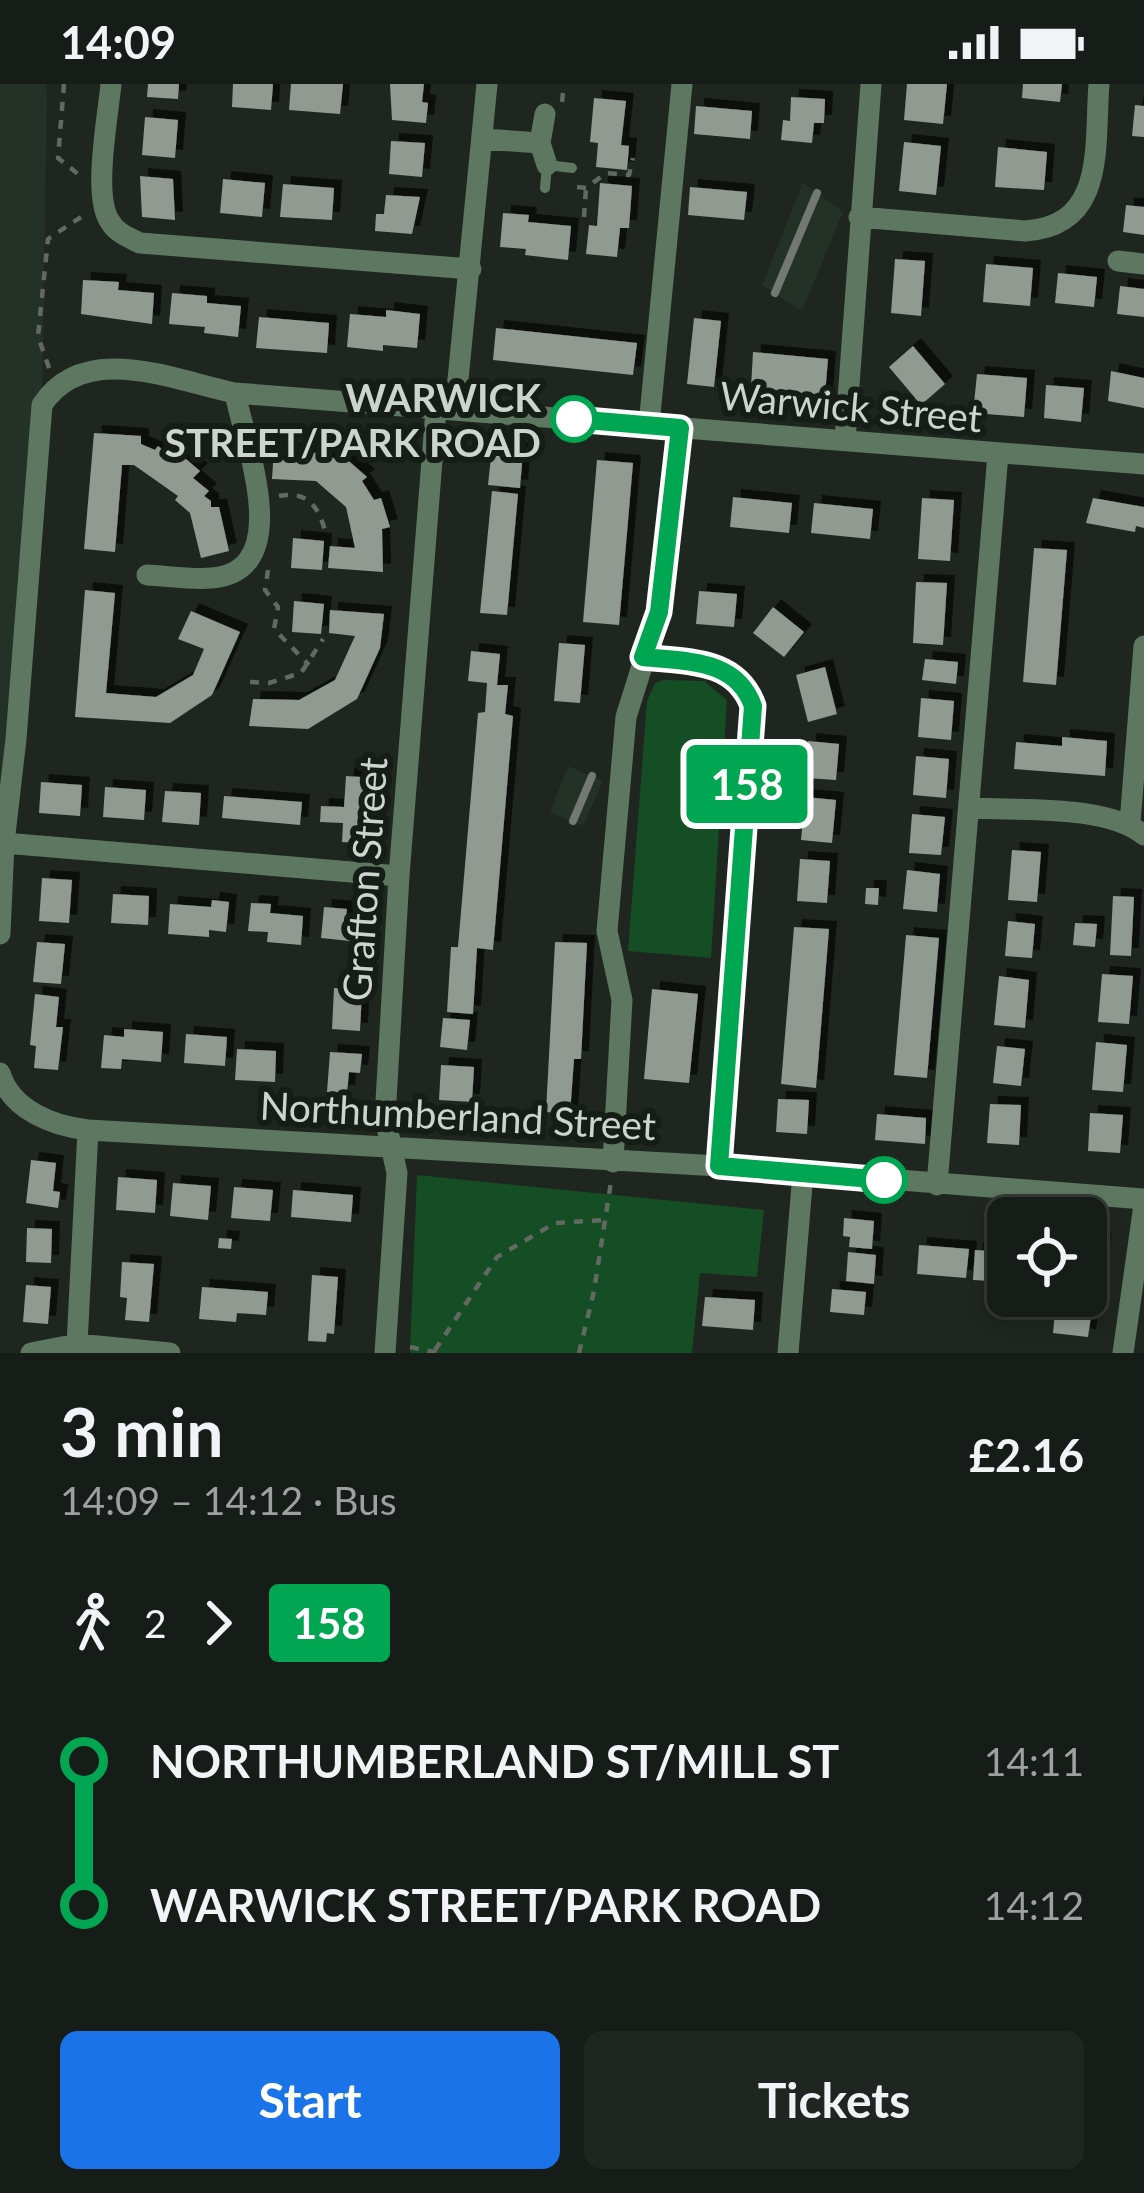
<!DOCTYPE html>
<meta charset="utf-8">
<style>
:root{--surface:#161c17;--page:#1f2520;--text:#f1f3f6;--muted:#9ea1a1;--line:#353a36;--accent:#1a73e8}
body{margin:0;font-family:Lato,sans-serif;background:var(--page);color:var(--text);height:100vh;display:flex;flex-direction:column;font-size:45px;white-space:nowrap}
*{box-sizing:border-box;margin:0}
p{font-size:39px;color:var(--muted)}
.icon{flex:none;width:66px;height:66px;fill:none;stroke:currentColor;stroke-width:2;stroke-linecap:round;stroke-linejoin:round}
.map{position:relative;height:1269px;overflow:hidden}
.side{display:flex;flex-direction:column;background:var(--surface);flex:1}
.side>*{flex:none}
.badge{padding:0 24px;border-radius:9px;font-size:42px;line-height:78px}
.fabs{position:absolute;left:987px;top:1113px;display:grid;gap:24px}
.fabs a{display:grid;place-items:center;width:120px;height:120px;border-radius:18px;background:var(--surface);box-shadow:0 6px 18px #0003,0 0 0 3px var(--line);font-size:60px}
.map>.badge{position:absolute;translate:-50% -50%;box-shadow:0 0 0 6px #fff}
.legs{display:flex;align-items:center;gap:18px;height:132px;padding:0 60px;font-size:39px}
.legs p{margin-inline-start:auto}
.overview{display:flex;align-items:center;justify-content:space-between;height:204px;padding:0 60px}
h1{font-size:66px;font-weight:700;line-height:90px}
.button{display:flex;gap:24px;margin-top:auto;padding:24px 60px}
.button a{flex:1;height:138px;border-radius:18px;background:var(--accent);color:#fff;font-size:48px;font-weight:700;line-height:138px;text-align:center}
.button a+a{background:var(--page);color:var(--text)}
ul{padding:0 60px;list-style:none}
li{display:flex;align-items:center;gap:42px;height:144px;font-size:45px}
li i{display:grid;place-items:center;width:18px;height:100%;margin:0 15px;background:currentColor}
li i::after{content:'';width:30px;height:30px;margin:-15px;border:9px solid;border-radius:50%;background:var(--surface)}
li p{margin-inline-start:auto}
li:first-child i{background:linear-gradient(#0000 50%,currentColor 0)}
li:last-child i{background:linear-gradient(currentColor 50%,#0000 0)}
.status{display:flex;justify-content:space-between;align-items:center;height:84px;padding:0 60px;background:var(--surface);direction:ltr}
.status svg{height:33px;fill:currentColor}
.map>svg:first-child{display:block}
.built{fill:#243126}
.green{fill:#154e25}
.building{fill:#909a91;filter:url(#shadow)}
.lines{fill:none;stroke-linecap:round;stroke-linejoin:round}
.path{stroke:#626963;stroke-width:4.5;stroke-dasharray:9 9;stroke-linecap:butt}
.lane{stroke:#5d7761;stroke-width:10}
.street{stroke:#5d7761;stroke-width:21}
.rail{stroke:#727973;stroke-width:8}
.line-1-casing{stroke:#fff;stroke-width:27}
.line-1{stroke:#00a651;stroke-width:18}
.stop-1-dot{fill:#fff;stroke:#00a651;stroke-width:6}
.labels{text-anchor:middle;dominant-baseline:central;stroke-width:12;stroke-linejoin:round;paint-order:stroke}
.stop-label{font-size:39px;font-weight:bold;fill:#cdd3ce;stroke:#151d16;text-anchor:end}
.street-label{font-size:39px;fill:#cdd3ce;stroke:#151d16}
</style>
<div class="status"><b>14:09</b><svg viewBox="0 0 49 12"><path d="M0 12V9h3v3zM5 12V6h3v6zM10 12V3h3v9zM15 12V0h3v12zM26 1h20v11H26zM47 4h2v5h-2z"/></svg></div>
<div class="map">
<svg width="1144" height="1269" viewBox="0 0 1144 1269">
<defs>
<filter id="shadow"><feDropShadow dx="8" dy="-8" stdDeviation="0" flood-color="#0009"/></filter>
</defs>
<rect width="100%" height="100%" fill="#1e261f"/>
<path class="built" d="M 0,0 L 47,0 L 42,321 L 0,832 Z
M 803,99 L 843,128 L 802,227 L 762,201 Z
M 568,682 L 603,697 L 583,742 L 550,728 Z"/>
<path class="green" d="M 663,596 L 704,597 L 727,616 L 711,874 L 628,867 L 647,617 L 655,599 Z
M 417,1091 L 764,1126 L 757,1193 L 700,1189 L 692,1269 L 410,1269 Z"/>
<path class="building" d="M 148,0 L 179,0 L 178,15 L 147,13 Z
M 233,0 L 273,0 L 271,26 L 232,23 Z
M 291,0 L 343,0 L 340,30 L 289,26 Z
M 390,0 L 424,0 L 422,18 L 428,19 L 426,39 L 392,36 Z
M 907,0 L 947,0 L 943,40 L 904,36 Z
M 1023,0 L 1062,0 L 1060,18 L 1022,14 Z
M 791,13 L 825,15 L 824,39 L 814,39 L 812,59 L 781,56 L 783,36 L 790,37 Z
M 594,14 L 626,17 L 621,61 L 629,62 L 627,86 L 596,83 L 598,59 L 590,58 Z
M 1135,21 L 1144,22 L 1144,53 L 1132,52 Z
M 696,22 L 752,27 L 750,55 L 694,50 Z
M 145,33 L 178,36 L 175,74 L 142,71 Z
M 391,57 L 425,59 L 422,93 L 389,90 Z
M 904,58 L 941,62 L 936,111 L 899,107 Z
M 998,63 L 1047,68 L 1044,106 L 995,103 Z
M 140,92 L 173,95 L 175,136 L 142,133 Z
M 223,95 L 265,99 L 262,133 L 220,129 Z
M 600,99 L 632,102 L 629,144 L 620,144 L 617,173 L 586,170 L 589,141 L 597,142 Z
M 283,100 L 334,104 L 332,136 L 280,133 Z
M 690,103 L 747,108 L 744,136 L 688,131 Z
M 386,111 L 420,113 L 412,150 L 375,147 L 376,130 L 384,130 Z
M 1126,121 L 1144,123 L 1144,151 L 1123,148 Z
M 503,129 L 529,131 L 528,138 L 571,142 L 568,176 L 525,171 L 526,165 L 500,163 Z
M 895,175 L 925,177 L 921,232 L 891,229 Z
M 986,180 L 1033,184 L 1030,222 L 983,218 Z
M 1058,189 L 1097,193 L 1094,223 L 1055,219 Z
M 83,196 L 119,198 L 118,206 L 154,209 L 152,240 L 81,230 Z
M 1120,202 L 1144,205 L 1144,233 L 1117,230 Z
M 172,209 L 207,212 L 207,219 L 241,222 L 238,253 L 204,249 L 205,243 L 169,240 Z
M 386,226 L 420,230 L 417,264 L 383,261 L 383,267 L 347,263 L 350,230 L 386,233 Z
M 259,233 L 329,239 L 327,269 L 256,264 Z
M 694,234 L 721,237 L 714,303 L 687,300 Z
M 496,244 L 637,259 L 633,291 L 493,276 Z
M 913,262 L 945,300 L 921,321 L 889,283 Z
M 753,268 L 828,275 L 825,311 L 751,304 Z
M 1111,287 L 1144,294 L 1144,324 L 1108,317 Z
M 977,290 L 1027,294 L 1024,333 L 973,329 Z
M 1046,301 L 1084,304 L 1081,338 L 1044,334 Z
M 94,349 L 141,352 L 141,360 L 155,366 L 158,362 L 174,375 L 179,369 L 200,387 L 193,394 L 209,407 L 204,412 L 211,417 L 211,423 L 219,423 L 229,467 L 201,474 L 190,429 L 175,416 L 178,412 L 134,381 L 122,381 L 115,468 L 84,465 Z
M 492,363 L 523,367 L 520,404 L 488,401 Z
M 274,365 L 328,370 L 339,378 L 343,372 L 367,393 L 362,397 L 374,416 L 381,414 L 390,443 L 382,445 L 383,488 L 328,484 L 330,462 L 355,464 L 346,423 L 316,397 L 272,395 Z
M 597,376 L 633,379 L 619,541 L 583,538 Z
M 492,407 L 518,410 L 507,531 L 480,529 Z
M 733,413 L 792,419 L 789,449 L 730,443 Z
M 922,414 L 954,416 L 950,477 L 918,475 Z
M 1093,414 L 1144,423 L 1144,444 L 1136,442 L 1135,448 L 1086,439 Z
M 814,419 L 873,425 L 870,455 L 811,449 Z
M 293,454 L 324,457 L 322,486 L 291,484 Z
M 1034,464 L 1067,466 L 1056,601 L 1023,598 Z
M 916,498 L 947,499 L 943,561 L 913,559 Z
M 85,506 L 115,509 L 106,609 L 156,613 L 193,591 L 204,565 L 178,555 L 191,527 L 240,548 L 212,611 L 170,639 L 75,633 Z
M 699,507 L 737,510 L 734,543 L 696,540 Z
M 294,517 L 324,520 L 321,550 L 292,548 Z
M 773,523 L 804,548 L 784,573 L 753,549 Z
M 330,526 L 384,530 L 380,564 L 357,615 L 308,645 L 249,642 L 253,615 L 299,616 L 335,596 L 355,552 L 329,549 Z
M 559,559 L 585,561 L 580,619 L 554,617 Z
M 471,567 L 500,570 L 497,601 L 508,601 L 505,630 L 513,632 L 493,866 L 477,864 L 473,930 L 447,928 L 451,863 L 458,863 L 478,629 L 485,628 L 487,599 L 468,597 Z
M 925,575 L 958,578 L 956,600 L 922,596 Z
M 825,583 L 837,630 L 808,638 L 796,591 Z
M 921,614 L 954,617 L 951,656 L 918,653 Z
M 1062,653 L 1107,657 L 1105,692 L 1014,685 L 1016,658 L 1062,662 Z
M 808,657 L 839,660 L 836,696 L 806,694 Z
M 916,672 L 949,675 L 946,714 L 913,711 Z
M 346,692 L 375,694 L 371,760 L 342,758 L 343,739 L 320,738 L 321,722 L 344,723 Z
M 41,698 L 82,701 L 80,732 L 39,729 Z
M 105,703 L 146,706 L 144,736 L 103,733 Z
M 165,707 L 201,709 L 199,741 L 162,738 Z
M 224,712 L 302,718 L 300,741 L 222,734 Z
M 805,713 L 836,716 L 832,759 L 801,756 Z
M 912,730 L 945,733 L 941,771 L 909,769 Z
M 1012,766 L 1041,768 L 1037,818 L 1008,816 Z
M 800,775 L 830,777 L 827,819 L 797,817 Z
M 907,786 L 940,790 L 937,828 L 903,825 Z
M 42,794 L 72,796 L 69,839 L 39,837 Z
M 866,804 L 879,804 L 878,821 L 865,820 Z
M 113,810 L 149,812 L 148,841 L 111,839 Z
M 1113,812 L 1134,813 L 1131,872 L 1110,871 Z
M 212,816 L 229,818 L 226,848 L 209,846 L 209,853 L 168,850 L 170,820 L 211,823 Z
M 251,819 L 271,820 L 270,829 L 303,832 L 301,861 L 267,858 L 268,848 L 248,847 Z
M 324,823 L 347,825 L 346,833 L 372,835 L 369,859 L 321,854 Z
M 1008,837 L 1035,840 L 1032,874 L 1005,872 Z
M 1075,839 L 1097,840 L 1095,863 L 1073,861 Z
M 794,843 L 829,845 L 816,1004 L 781,1000 Z
M 906,851 L 939,854 L 927,994 L 894,991 Z
M 37,858 L 65,860 L 61,900 L 33,898 Z
M 555,858 L 587,859 L 581,975 L 574,975 L 570,1030 L 546,1028 Z
M 1102,890 L 1133,892 L 1129,940 L 1098,938 Z
M 999,892 L 1029,896 L 1025,944 L 994,941 Z
M 334,904 L 362,906 L 360,947 L 332,945 Z
M 652,905 L 698,910 L 689,999 L 644,995 Z
M 35,910 L 59,913 L 56,943 L 63,943 L 58,986 L 34,984 L 36,962 L 30,961 Z
M 443,934 L 470,936 L 467,966 L 440,963 Z
M 124,945 L 163,948 L 161,978 L 122,975 L 121,985 L 101,984 L 104,951 L 124,953 Z
M 186,950 L 227,953 L 225,982 L 184,979 Z
M 1096,958 L 1127,961 L 1123,1008 L 1092,1006 Z
M 997,962 L 1025,965 L 1021,1002 L 993,999 Z
M 237,965 L 276,967 L 275,998 L 235,996 Z
M 330,968 L 362,970 L 360,989 L 349,988 L 347,1009 L 327,1008 Z
M 441,981 L 474,983 L 472,1018 L 439,1016 Z
M 778,1015 L 809,1016 L 807,1050 L 776,1048 Z
M 990,1020 L 1021,1021 L 1019,1061 L 987,1059 Z
M 1090,1029 L 1123,1031 L 1120,1069 L 1088,1067 Z
M 877,1030 L 926,1034 L 925,1060 L 875,1056 Z
M 31,1076 L 56,1079 L 53,1107 L 60,1108 L 58,1124 L 26,1119 Z
M 118,1093 L 157,1096 L 155,1129 L 116,1126 Z
M 173,1099 L 211,1102 L 208,1136 L 170,1132 Z
M 234,1103 L 273,1106 L 270,1137 L 231,1134 Z
M 293,1106 L 353,1111 L 351,1138 L 291,1133 Z
M 844,1134 L 874,1137 L 872,1165 L 849,1163 L 850,1153 L 843,1152 Z
M 27,1144 L 52,1145 L 51,1179 L 26,1178 Z
M 219,1154 L 232,1155 L 231,1165 L 218,1164 Z
M 1086,1157 L 1103,1159 L 1101,1177 L 1094,1176 L 1093,1185 L 1086,1184 Z
M 919,1161 L 969,1165 L 966,1194 L 917,1190 Z
M 975,1166 L 1008,1168 L 1008,1198 L 973,1196 Z
M 848,1168 L 876,1171 L 874,1200 L 846,1197 Z
M 122,1178 L 154,1180 L 149,1238 L 125,1236 L 127,1214 L 120,1213 Z
M 312,1191 L 338,1193 L 334,1250 L 327,1249 L 326,1258 L 308,1257 Z
M 26,1201 L 51,1203 L 48,1240 L 23,1238 Z
M 202,1203 L 268,1208 L 266,1231 L 237,1229 L 236,1238 L 199,1235 Z
M 832,1205 L 866,1208 L 864,1231 L 830,1228 Z
M 1062,1212 L 1089,1212 L 1088,1225 L 1061,1223 Z
M 705,1213 L 755,1216 L 753,1246 L 702,1242 Z
M 1055,1228 L 1091,1232 L 1088,1253 L 1053,1249 Z"/>
<g class="lines">
<path class="path" d="M 64,0 L 58,74 L 78,90
M 562,18 L 564,0
M 577,103 L 586,104 L 606,89 L 629,91 L 633,74
M 584,133 L 586,104
M 49,284 L 38,252 L 48,155 L 84,131
M 279,412 C 309,406 320,425 326,451
M 268,486 L 265,506 L 278,523 L 274,545 L 309,581
M 250,598 L 269,599 L 301,589 L 323,555
M 410,1263 L 438,1269
M 435,1266 L 497,1173 L 555,1139 L 605,1136
M 579,1269 L 594,1207 L 611,1098"/>
<path class="lane" d="M 545,104 L 547,81 L 572,84"/>
<path class="street" d="M 111,0 C 108,32 93,110 109,136 C 116,149 128,153 140,159 L 471,185
M 545,30 L 540,59 L 547,81
M 483,55 L 540,59
M 859,133 L 1025,147 C 1107,142 1094,61 1099,0
M 1118,177 L 1144,180
M 455,326 L 487,0
M 649,341 L 682,0
M 845,356 L 871,0
M 147,491 C 168,492 191,496 212,494 C 297,487 244,357 235,309
M 643,573 C 686,578 736,574 753,622 L 719,1082
M 971,724 C 1020,727 1105,720 1144,751
M 1130,739 L 1144,562
M 4,759 L 399,792
M 0,850 L 4,759 L 16,655 L 42,321 C 84,256 173,296 235,309 L 1144,380
M 0,989 C 11,1026 53,1042 88,1046 L 719,1082 L 1144,1115
M 613,1078 L 622,916 L 607,847 L 626,633 L 659,528 L 680,344
M 937,1101 L 998,370
M 77,1260 L 88,1046
M 31,1269 L 77,1260 L 170,1269
M 385,1269 L 397,1089 L 385,1034 L 399,792 L 436,326
M 788,1269 L 803,1089
M 1123,1269 L 1144,1121"/>
<path class="rail" d="M 775,209 L 817,109
M 573,737 L 592,692"/>
</g>
<g class="lines">
<defs>
<path id="line-1" d="M 574,335 L 680,344 L 659,528 L 643,573 C 686,578 736,574 753,622 L 719,1082 L 884,1096"/>
</defs>
<use href="#line-1" class="line-1-casing"/>
<use href="#line-1" class="line-1"/>
</g>
<g class="stop-1-dot">
<circle cx="574" cy="335" r="21"/>
<circle cx="884" cy="1096" r="21"/>
</g>
<g class="labels">
<g class="stop-label">
<text x="541" y="313">WARWICK<tspan x="541" dy="45">STREET/PARK ROAD</tspan></text>
</g>
<g class="street-label">
<text transform="translate(851 322) rotate(5)">Warwick Street</text>
<text transform="translate(364 795) rotate(-86)">Grafton Street</text>
<text transform="translate(458 1031) rotate(3)">Northumberland Street</text>
</g>
</g>
</svg>
<div class="fabs">
<a><svg class="icon" aria-label="locate" viewBox="0 0 24 24"><circle cx="12" cy="12" r="6"/><path d="M12 2v4M12 18v4M2 12h4M18 12h4"/></svg></a>
</div>
<b class="badge" style="left:747px;top:700px;background:#00a651;color:#fff">158</b>
</div>
<section class="side">
<div class="overview"><div><h1>3 min</h1><p>14:09 – 14:12 · Bus</p></div><b>£2.16</b></div>
<div class="legs"><svg class="icon" aria-label="walk" viewBox="0 0 24 24"><circle cx="13" cy="4" r="2"/><path d="M13 8l-2 6 4 7M11 14l-3 7M7 12l3-4h3l4 4"/></svg>2<svg class="icon" aria-label="forward" viewBox="0 0 24 24"><path d="M9 5l7 7-7 7"/></svg><b class="badge" style="background:#00a651;color:#fff">158</b></div>
<ul>
<li><i style="color:#00a651"></i><b>NORTHUMBERLAND ST/MILL ST</b><p>14:11</p></li>
<li><i style="color:#00a651"></i><b>WARWICK STREET/PARK ROAD</b><p>14:12</p></li>
</ul>
<div class="button"><a>Start</a><a>Tickets</a></div>
</section>
